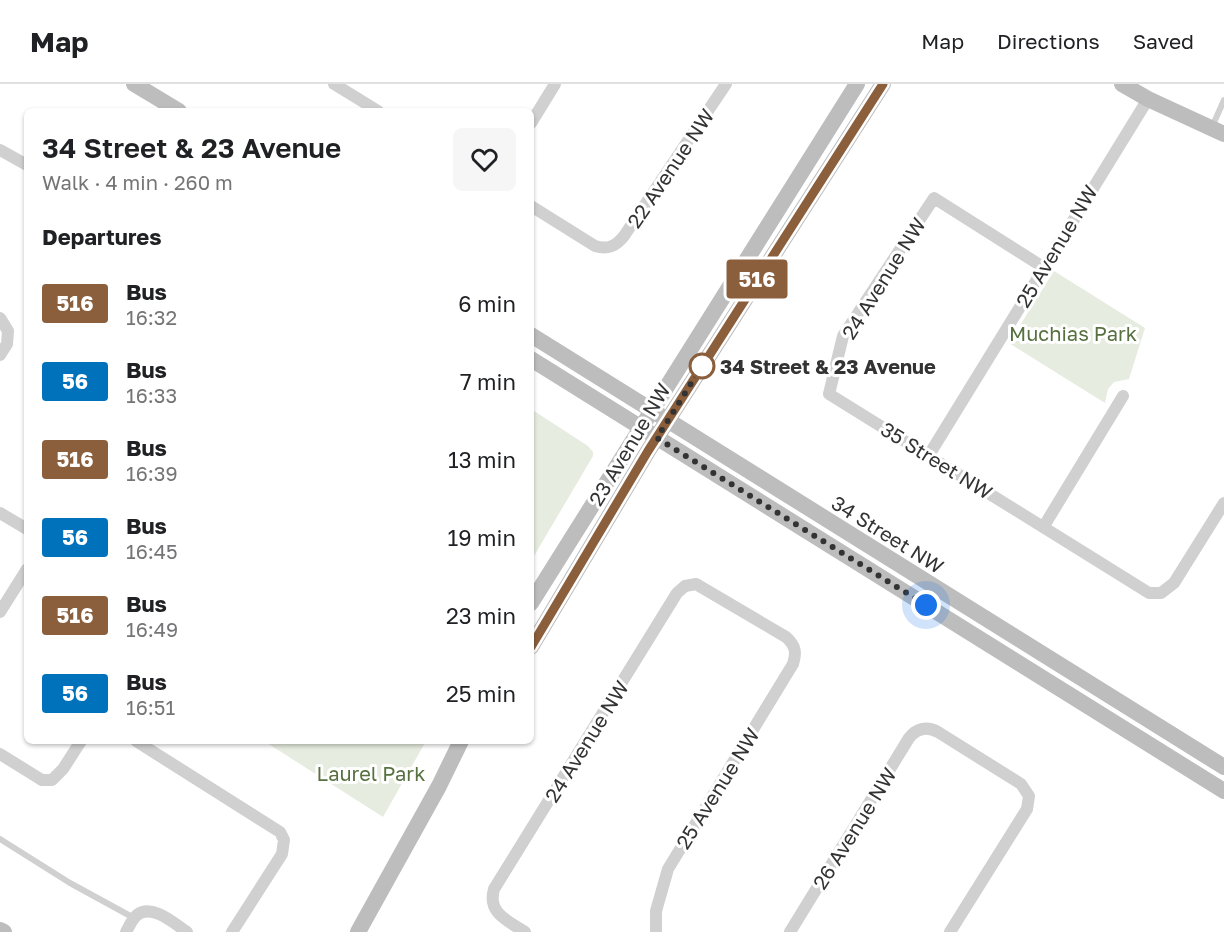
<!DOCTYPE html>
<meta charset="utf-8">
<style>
:root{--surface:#fff;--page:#f6f6f6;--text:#202124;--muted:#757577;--line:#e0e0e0}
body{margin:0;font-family:"Golos Text",sans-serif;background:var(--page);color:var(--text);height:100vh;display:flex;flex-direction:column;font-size:22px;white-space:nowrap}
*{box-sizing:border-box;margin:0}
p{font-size:20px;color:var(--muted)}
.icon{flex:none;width:33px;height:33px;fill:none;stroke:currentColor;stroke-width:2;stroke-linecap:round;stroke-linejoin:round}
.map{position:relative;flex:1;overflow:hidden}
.panel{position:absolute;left:24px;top:24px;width:510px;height:636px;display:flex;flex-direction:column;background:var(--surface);border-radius:9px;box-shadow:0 2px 4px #0004}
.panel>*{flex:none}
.badge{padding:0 12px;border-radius:4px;font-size:21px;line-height:39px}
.you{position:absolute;width:30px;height:30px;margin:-15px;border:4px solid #fff;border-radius:50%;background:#1a73e8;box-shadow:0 0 0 9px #1a73e833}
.map>.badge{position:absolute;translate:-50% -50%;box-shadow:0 0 0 3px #fff}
h2{padding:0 18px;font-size:22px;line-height:54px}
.round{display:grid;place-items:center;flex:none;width:63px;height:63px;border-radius:9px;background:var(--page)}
.headline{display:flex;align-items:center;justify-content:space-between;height:102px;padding:0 18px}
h1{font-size:28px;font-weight:600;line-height:45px}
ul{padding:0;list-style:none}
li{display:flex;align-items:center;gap:18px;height:78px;padding:0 18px}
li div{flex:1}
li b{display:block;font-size:22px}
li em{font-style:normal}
li .badge{min-width:66px;font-weight:700;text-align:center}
header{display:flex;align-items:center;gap:36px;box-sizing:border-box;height:84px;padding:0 30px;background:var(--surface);border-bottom:2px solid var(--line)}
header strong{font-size:28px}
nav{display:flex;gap:33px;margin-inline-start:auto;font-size:21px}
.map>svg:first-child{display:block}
.green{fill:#e6ecdf}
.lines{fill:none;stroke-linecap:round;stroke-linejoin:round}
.lane{stroke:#d0d0d0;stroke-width:6}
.street{stroke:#d0d0d0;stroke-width:12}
.secondary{stroke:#bdbdbd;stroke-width:16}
.line-casing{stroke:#fff;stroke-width:14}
.line{stroke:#8b5e3c;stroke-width:9}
.walk{stroke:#333;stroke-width:6;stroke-dasharray:0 10.8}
.stop-dot{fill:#fff;stroke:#8b5e3c;stroke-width:3}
.labels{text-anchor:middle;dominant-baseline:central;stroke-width:6;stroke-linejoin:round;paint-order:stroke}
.street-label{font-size:20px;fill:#333;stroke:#fff}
.park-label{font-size:20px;fill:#56703f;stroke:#fff}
.stop-label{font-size:20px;font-weight:bold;fill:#333;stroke:#fff;text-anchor:start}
</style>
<header>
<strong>Map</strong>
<nav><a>Map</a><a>Directions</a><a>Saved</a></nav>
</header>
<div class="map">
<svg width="1224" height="848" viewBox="0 0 1224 848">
<rect width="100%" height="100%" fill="#fff"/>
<path class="green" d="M 1054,187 L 1145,244 L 1129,295 L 1114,298 L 1108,305 L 1105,319 L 1009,259 Z
M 531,325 L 588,362 L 593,368 L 593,372 L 531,477 Z
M 264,657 L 426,657 L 383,733 Z"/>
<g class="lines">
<path class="lane" d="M 1212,43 L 1224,16
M 0,755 L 70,799 L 134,834"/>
<path class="street" d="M 334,0 L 378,27
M 531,39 L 555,0
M 0,66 L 27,81
M 531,122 L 595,162 C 608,166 616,162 624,152 L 726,0
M 1043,183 L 934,114 L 843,252 L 829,310 L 1149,509 L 1161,509 L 1174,499 L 1224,419
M 0,234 L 8,247 L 7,260 L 0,271
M 929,371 L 1148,15
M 0,429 L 27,445
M 1044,442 L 1123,312
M 0,528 L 27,485
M 136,657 L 280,748 L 284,756 L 282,770 L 232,848
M 0,670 L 37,693 L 42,696 L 52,696 L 63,685 L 81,657
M 126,848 C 129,843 132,835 137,831 C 152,819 175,840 187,848
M 525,848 C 508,837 487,829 494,805 L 677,509 L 685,502 L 696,500 L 786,553 C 795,561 797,568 793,580 L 668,785 L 656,827 L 656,848
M 790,848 L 909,654 C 917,644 927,642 938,648 L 1021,700 L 1029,712 L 1027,725 L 950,848"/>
<path class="secondary" d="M 134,0 L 179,27
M 1122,0 L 1148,15 L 1224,50
M 531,251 L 1224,683
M 531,275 L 1224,707
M 531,519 L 857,0
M 531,563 L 648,367 L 883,0
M 0,846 L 4,848
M 358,848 L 439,702 L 461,657"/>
</g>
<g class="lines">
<defs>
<path id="line" d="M 531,563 L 648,367 L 883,0"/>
</defs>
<use href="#line" class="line-casing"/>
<use href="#line" class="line"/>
<path class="walk" d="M 702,282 L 657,354 L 926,521"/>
</g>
<circle class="stop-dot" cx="702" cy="282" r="12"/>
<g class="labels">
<g class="street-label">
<text transform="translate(670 84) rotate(-56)">22 Avenue NW</text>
<text transform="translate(1056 162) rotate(-59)">25 Avenue NW</text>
<text transform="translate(883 194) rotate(-58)">24 Avenue NW</text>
<text transform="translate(629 360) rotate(-59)">23 Avenue NW</text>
<text transform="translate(937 376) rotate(32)">35 Street NW</text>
<text transform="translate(888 450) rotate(32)">34 Street NW</text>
<text transform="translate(586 657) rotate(-58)">24 Avenue NW</text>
<text transform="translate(717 704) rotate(-58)">25 Avenue NW</text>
<text transform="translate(854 744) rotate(-58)">26 Avenue NW</text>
</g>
<g class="park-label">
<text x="1073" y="249">Muchias Park</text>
<text x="371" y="689">Laurel Park</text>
</g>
<g class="stop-label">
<text x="720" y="282">34 Street &amp; 23 Avenue</text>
</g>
</g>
</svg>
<div class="you" style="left:926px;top:521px"></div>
<b class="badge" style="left:757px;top:195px;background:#8b5e3c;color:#fff">516</b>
<section class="panel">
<div class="headline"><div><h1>34 Street &amp; 23 Avenue</h1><p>Walk · 4 min · 260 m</p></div><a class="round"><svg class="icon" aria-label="heart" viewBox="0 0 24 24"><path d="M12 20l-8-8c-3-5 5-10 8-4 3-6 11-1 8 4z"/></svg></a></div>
<h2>Departures</h2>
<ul>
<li><span class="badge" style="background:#8b5e3c;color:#fff">516</span><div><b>Bus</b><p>16:32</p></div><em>6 min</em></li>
<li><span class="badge" style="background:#0072bc;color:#fff">56</span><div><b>Bus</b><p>16:33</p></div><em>7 min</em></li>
<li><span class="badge" style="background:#8b5e3c;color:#fff">516</span><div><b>Bus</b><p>16:39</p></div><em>13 min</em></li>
<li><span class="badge" style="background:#0072bc;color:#fff">56</span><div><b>Bus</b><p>16:45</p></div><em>19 min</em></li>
<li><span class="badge" style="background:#8b5e3c;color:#fff">516</span><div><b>Bus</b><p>16:49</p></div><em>23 min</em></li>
<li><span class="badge" style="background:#0072bc;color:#fff">56</span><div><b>Bus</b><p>16:51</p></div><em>25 min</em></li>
</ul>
</section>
</div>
